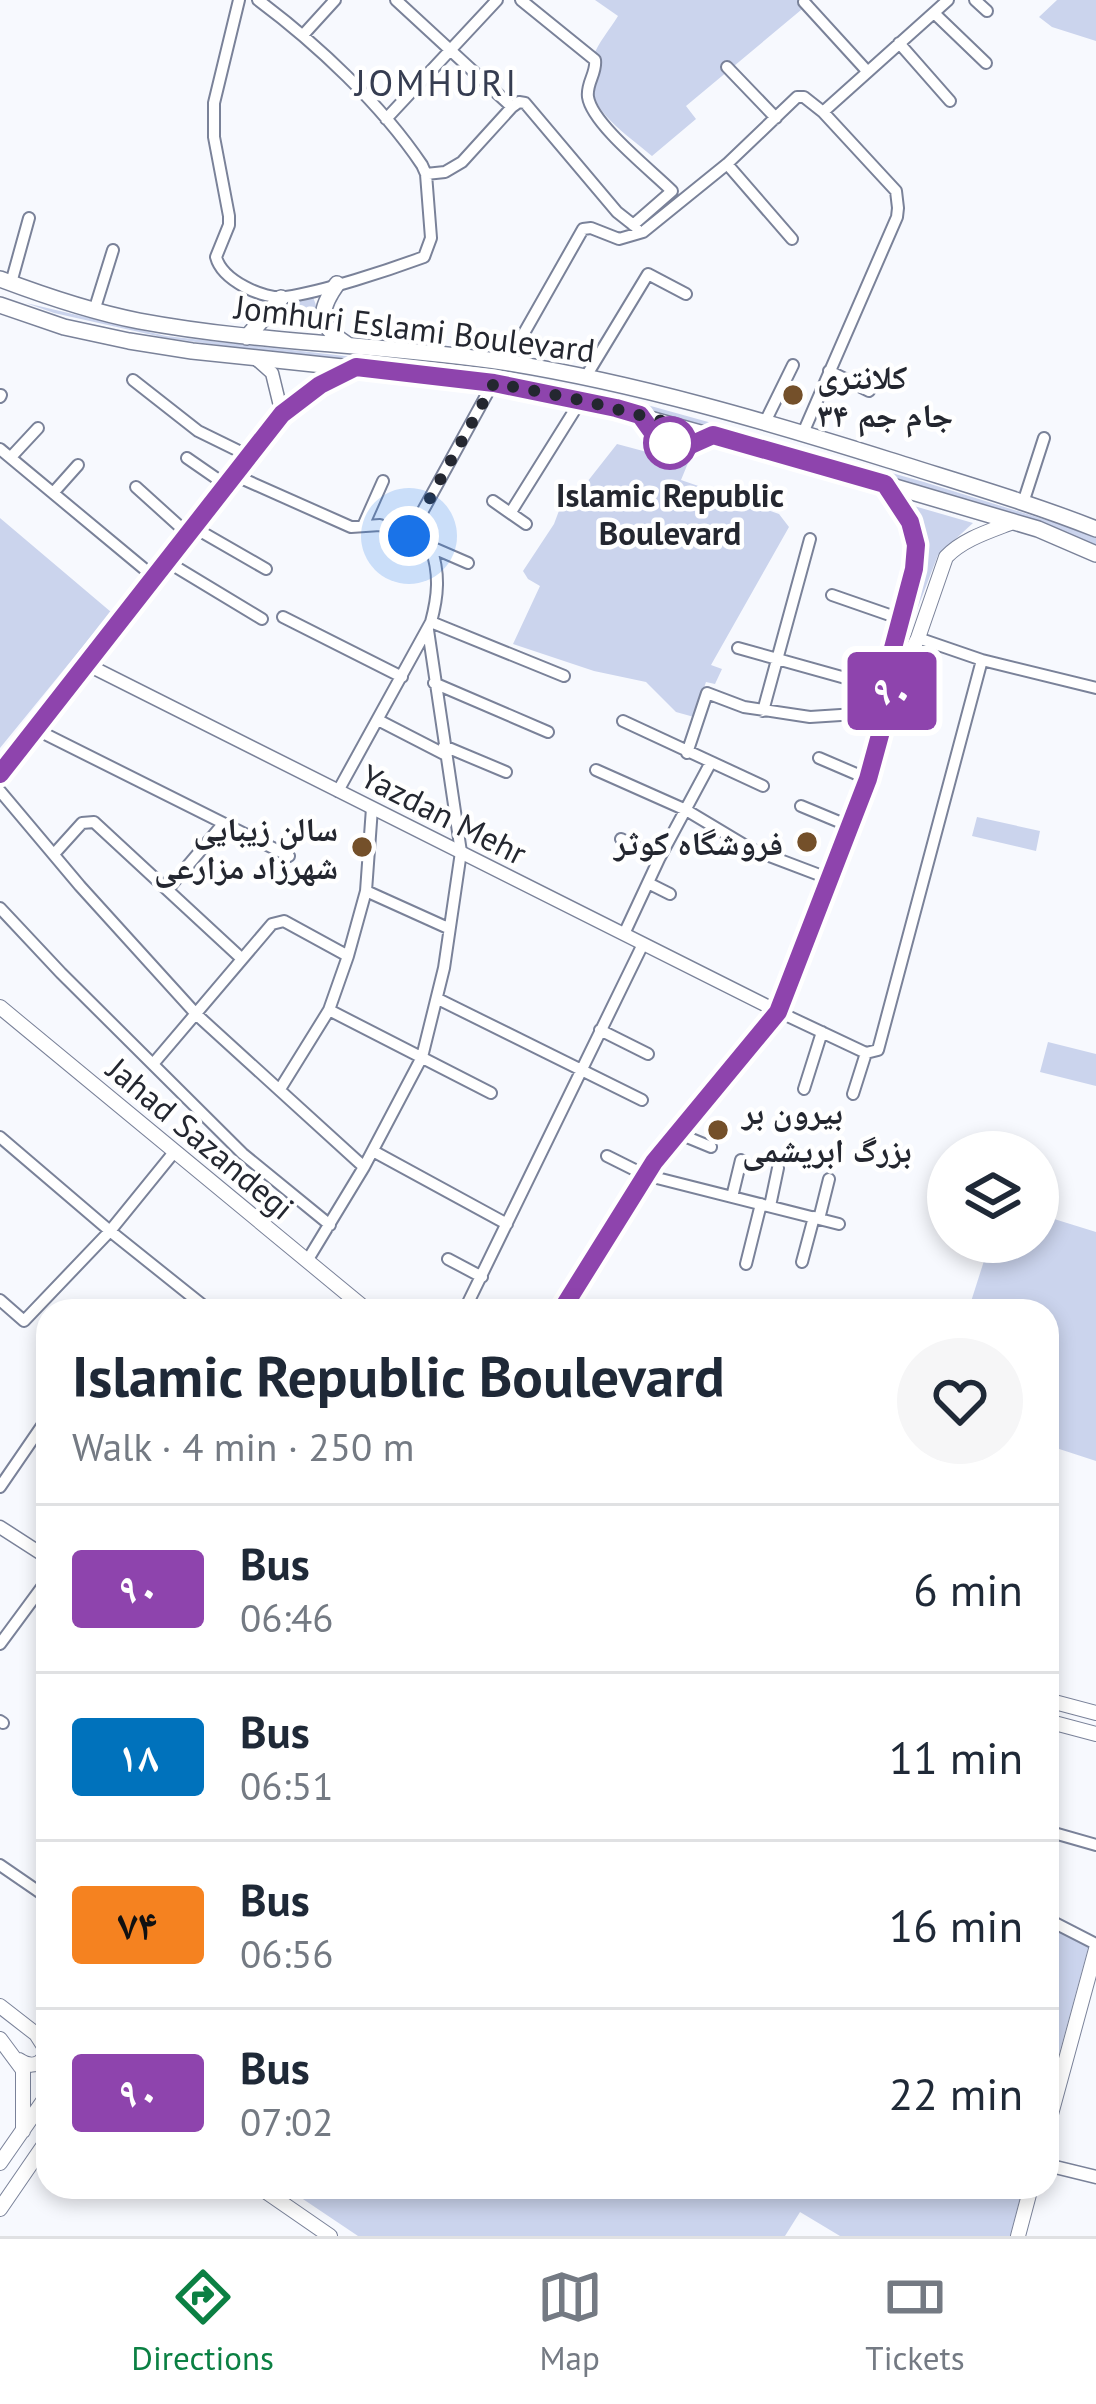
<!DOCTYPE html>
<meta charset="utf-8">
<style>
:root{--surface:#fff;--page:#f6f6f7;--text:#1f2937;--muted:#747a83;--line:#e0e1e3;--accent:#0b8043}
body{margin:0;font-family:"PT Sans","Noto Naskh Arabic",sans-serif;background:var(--page);color:var(--text);height:100vh;display:flex;flex-direction:column;font-size:45px;white-space:nowrap}
*{box-sizing:border-box;margin:0}
p{font-size:39px;color:var(--muted)}
.icon{flex:none;width:66px;height:66px;fill:none;stroke:currentColor;stroke-width:2;stroke-linecap:round;stroke-linejoin:round}
.map{position:relative;flex:1;overflow:hidden}
.panel{position:absolute;left:36px;top:1299px;width:1023px;height:900px;display:flex;flex-direction:column;background:var(--surface);border-radius:36px;box-shadow:0 6px 18px #0003}
.panel>*{flex:none}
.badge{padding:0 24px;border-radius:9px;font-size:42px;line-height:78px}
.tools{position:absolute;left:927px;top:1131px;display:grid;gap:24px}
.tools a{display:grid;place-items:center;width:132px;height:132px;border-radius:50%;background:var(--surface);box-shadow:0 6px 18px #0003;font-size:60px}
.you{position:absolute;width:60px;height:60px;margin:-30px;border:9px solid #fff;border-radius:50%;background:#1a73e8;box-shadow:0 0 0 18px #1a73e833}
.map>.badge{position:absolute;translate:-50% -50%;box-shadow:0 0 0 6px #fff}
.round{display:grid;place-items:center;flex:none;width:126px;height:126px;border-radius:63px;background:var(--page)}
.head{display:flex;align-items:center;justify-content:space-between;height:204px;padding:0 36px}
h1{font-size:57px;font-weight:700;line-height:90px}
ul{padding:0;list-style:none}
li{display:flex;align-items:center;gap:36px;height:168px;padding:0 36px;border-top:3px solid var(--line)}
li div{flex:1}
li b{display:block;font-size:45px}
li em{font-style:normal}
li .badge{min-width:132px;font-weight:700;text-align:center}
.menu{display:flex;justify-content:space-around;align-items:center;height:168px;border-top:3px solid var(--line);background:var(--surface);font-size:33px;color:var(--muted)}
.menu a{display:grid;justify-items:center;gap:6px}
.menu .on{color:var(--accent)}
.map>svg:first-child{display:block}
.green{fill:#cbd4ed}
.lines{fill:none;stroke-linecap:round;stroke-linejoin:round}
.minor-casing{stroke:#7a8299;stroke-width:14}
.tertiary-casing{stroke:#7a8299;stroke-width:15}
.secondary-casing{stroke:#7a8299;stroke-width:16}
.primary-casing{stroke:#7a8299;stroke-width:18}
.minor{stroke:#fff;stroke-width:10}
.tertiary{stroke:#fff;stroke-width:12}
.secondary{stroke:#fff;stroke-width:14}
.primary{stroke:#fff;stroke-width:15}
.line-casing{stroke:#fff;stroke-width:27}
.line{stroke:#8e44ad;stroke-width:18}
.walk{stroke:#242730;stroke-width:12;stroke-dasharray:0 21.6}
.poi-dot{fill:#74502a;stroke:#fff;stroke-width:4.5}
.stop-dot{fill:#fff;stroke:#8e44ad;stroke-width:6}
.labels{text-anchor:middle;dominant-baseline:central;stroke-width:9;stroke-linejoin:round;paint-order:stroke}
.street-label{font-size:33px;fill:#242730;stroke:#fff}
.poi-label{font-size:33px;font-weight:bold;fill:#242730;stroke:#fff;text-anchor:start}
.stop-label{font-size:33px;font-weight:bold;fill:#242730;stroke:#fff}
.neighbourhood-label{font-size:36px;letter-spacing:3px;fill:#363d51;stroke:#fff}
</style>
<div class="map">
<svg width="1096" height="2236" viewBox="0 0 1096 2236">
<rect width="100%" height="100%" fill="#f7f9fe"/>
<path class="green" d="M 595,0 L 813,0 L 686,106 L 696,119 L 652,156 C 622,130 576,104 593,57 C 598,43 610,29 618,16 Z
M 1057,0 L 1096,0 L 1096,41 L 1052,27 L 1039,17 Z
M 301,297 L 313,297 L 317,308 L 315,330 L 274,325 L 294,301 Z
M 26,303 L 166,336 L 469,370 L 604,393 L 924,482 L 1059,524 L 1096,538 L 1096,546 L 1025,519 L 738,434 L 583,394 L 166,338 L 54,313 Z
M 617,444 L 688,463 L 681,480 L 779,514 L 789,527 L 711,665 L 722,669 L 715,684 L 706,682 L 694,717 L 676,712 L 646,682 L 594,671 L 513,644 L 540,586 L 528,579 L 523,571 L 554,524 L 560,508 L 580,491 Z
M 907,504 L 973,523 L 938,555 L 895,667 L 892,668 L 920,544 Z
M 0,518 L 111,612 L 0,748 Z
M 977,817 L 1040,831 L 1036,851 L 972,836 Z
M 1048,1042 L 1096,1054 L 1096,1086 L 1040,1072 Z
M 1038,1214 L 1096,1232 L 1096,1461 L 1047,1445 L 1047,1311 L 968,1311 L 990,1242 L 1038,1242 Z
M 1047,1924 L 1089,1945 L 1047,2098 Z
M 285,2187 L 1023,2187 L 1010,2236 L 840,2236 L 800,2212 L 785,2236 L 358,2236 Z"/>
<g class="lines">
<defs>
<path id="minor" d="M 239,0 L 214,103 L 214,137 L 229,216 L 229,225 L 216,257 C 222,280 263,300 286,297 C 325,291 386,271 424,257 L 431,238 L 426,174 L 422,165 C 381,104 317,44 258,0
M 396,0 L 512,107
M 521,0 L 595,60 C 597,73 586,83 588,97 C 592,124 652,171 672,191 L 633,225
M 975,0 L 987,11
M 804,2 L 867,71
M 934,13 L 986,63
M 304,34 L 335,0
M 899,43 L 950,101
M 727,67 L 776,118
M 512,107 L 519,102 L 525,103 L 617,212 L 636,227
M 823,112 L 948,0
M 386,119 L 497,0
M 727,164 L 792,239
M 426,174 L 445,172 L 462,162 L 512,107
M 11,283 L 29,218
M 94,311 L 113,250
M 507,363 L 583,229 L 591,228 L 619,239 L 643,232 L 727,164 L 797,97 L 804,97 L 823,112 L 896,191 L 898,208 L 897,217 L 803,433
M 829,371 L 869,391
M 585,378 L 648,274 L 686,294
M 133,380 L 198,431 L 249,456
M 0,397 L 1,395
M 765,422 L 793,365
M 0,449 L 154,577
M 11,457 L 38,428
M 187,458 L 226,485
M 234,475 L 351,527 L 380,525 L 468,563
M 136,487 L 188,534
M 53,493 L 78,465
M 493,501 L 526,524
M 1023,503 L 1044,438
M 511,512 L 581,400
M 363,526 L 383,481
M 193,527 L 266,569
M 409,536 L 493,383
M 166,561 L 262,619
M 832,595 L 901,619
M 283,617 L 402,677
M 431,622 L 564,676
M 918,638 L 982,660 L 1096,688
M 738,648 L 892,691
M 434,683 L 548,732
M 763,711 L 810,539
M 378,720 L 446,755
M 623,721 L 763,786
M 35,729 L 289,856
M 444,746 L 506,772
M 687,753 L 707,693 L 744,707 L 810,717 L 887,712
M 819,758 L 868,779
M 596,770 L 686,810 L 751,849 L 830,879
M 0,791 L 80,886 L 197,1015 L 364,1167
M 338,791 L 431,622 C 438,596 440,574 431,548
M 801,806 L 849,826
M 621,839 L 659,859
M 54,854 L 82,823 L 94,822 L 241,958
M 648,883 L 670,894
M 168,889 L 223,824
M 366,891 L 448,928
M 0,908 L 61,973 L 243,1154 L 330,1225
M 624,934 L 659,859 L 710,764
M 438,999 L 642,1100
M 329,1010 L 491,1093
M 779,1012 L 866,1053 L 878,1050 L 982,660
M 600,1030 L 648,1054
M 153,1064 L 272,924 L 284,921 L 348,956
M 280,1089 L 329,1010 L 348,956 L 366,891 L 372,808
M 804,1089 L 822,1032
M 853,1094 L 866,1053
M 677,1133 L 711,1147
M 0,1137 L 110,1231 L 210,1311
M 373,1151 L 507,1224
M 607,1156 L 645,1175 L 839,1224
M 732,1197 L 741,1160
M 770,1206 L 778,1168
M 819,1219 L 829,1179
M 448,1259 L 482,1277
M 307,1261 L 364,1167 L 422,1057 L 444,968 L 461,852 L 428,630
M 802,1262 L 814,1217
M 746,1264 L 761,1204
M 0,1300 L 24,1321 L 110,1231 L 175,1151
M 464,1311 L 643,944
M 0,1487 L 48,1417
M 0,1644 L 48,1579
M 0,1721 L 3,1723
M 1047,1831 L 1096,1845
M 0,1865 L 48,1898
M 1047,1919 L 1096,1944"/>
<path id="tertiary" d="M 255,358 L 272,373 L 282,414
M 86,664 L 779,1012
M 0,774 L 282,414 L 320,385 L 355,367
M 0,1527 L 48,1558
M 1047,2165 L 1096,2177"/>
<path id="secondary" d="M 885,484 L 910,522 L 916,545 L 914,569 L 889,663 L 892,691
M 0,1007 L 368,1311
M 561,1311 L 654,1162 L 779,1012 L 868,779 L 892,691 L 918,638 L 946,557 C 963,539 990,531 1013,522
M 1047,1700 L 1096,1713
M 1047,1721 L 1096,1734
M 0,2006 L 36,2034 L 48,2034
M 0,2039 L 23,2070 L 23,2131
M 19,2060 C 28,2066 37,2067 44,2058 L 45,2048 L 36,2034
M 1047,2129 L 1096,1949
M 0,2163 L 48,2094
M 259,2187 L 330,2236
M 0,2209 L 48,2139
M 1018,2236 L 1031,2187"/>
<path id="primary" d="M 0,279 C 45,296 92,312 139,321 C 262,344 387,344 510,363 C 638,384 765,421 889,460 C 958,482 1028,502 1096,529
M 337,284 C 317,312 318,326 348,345
M 0,305 L 64,327 L 129,341 L 192,351 L 493,383 L 581,400 L 885,484 L 1038,529 L 1096,554
M 247,337 L 281,298"/>
</defs>
<use href="#minor" class="minor-casing"/>
<use href="#tertiary" class="tertiary-casing"/>
<use href="#secondary" class="secondary-casing"/>
<use href="#primary" class="primary-casing"/>
<use href="#minor" class="minor"/>
<use href="#tertiary" class="tertiary"/>
<use href="#secondary" class="secondary"/>
<use href="#primary" class="primary"/>
</g>
<g class="lines">
<defs>
<path id="line" d="M 0,774 L 282,414 L 320,385 L 356,367 L 494,383 L 616,408 L 640,415 L 658,440 L 684,448 L 713,435 L 885,484 L 910,522 L 916,545 L 914,569 L 889,663 L 892,691 L 868,779 L 778,1012 L 654,1162 L 561,1311"/>
</defs>
<use href="#line" class="line-casing"/>
<use href="#line" class="line"/>
<path class="walk" d="M 409,536 L 494,383 L 581,400 L 670,423 L 670,443"/>
</g>
<g class="poi-dot">
<circle cx="793" cy="395" r="12"/>
<circle cx="807" cy="842" r="12"/>
<circle cx="362" cy="847" r="12"/>
<circle cx="718" cy="1130" r="12"/>
</g>
<circle class="stop-dot" cx="670" cy="443" r="24"/>
<g class="labels">
<g class="street-label">
<text transform="translate(415 328) rotate(7)">Jomhuri Eslami Boulevard</text>
<text transform="translate(444 814) rotate(27)">Yazdan Mehr</text>
<text transform="translate(201 1138) rotate(40)">Jahad Sazandegi</text>
</g>
<g class="poi-label">
<text x="817" y="376">کلانتری<tspan x="817" dy="38">۳۴ جام جم</tspan></text>
<text x="338" y="828" text-anchor="end">سالن زیبایی<tspan x="338" dy="38">شهرزاد مزارعی</tspan></text>
<text x="783" y="842" text-anchor="end">فروشگاه کوثر</text>
<text x="742" y="1111">بیرون بر<tspan x="742" dy="38">بزرگ ابریشمی</tspan></text>
</g>
<g class="stop-label">
<text x="670" y="494">Islamic Republic<tspan x="670" dy="38">Boulevard</tspan></text>
</g>
<g class="neighbourhood-label">
<text x="437" y="82">JOMHURI</text>
</g>
</g>
</svg>
<div class="tools">
<a><svg class="icon" aria-label="layers" viewBox="0 0 24 24"><path d="M12 4l9 5-9 5-9-5zM3 14l9 5 9-5"/></svg></a>
</div>
<div class="you" style="left:409px;top:536px"></div>
<b class="badge" style="left:892px;top:691px;background:#8e44ad;color:#fff">۹۰</b>
<section class="panel">
<div class="head"><div><h1>Islamic Republic Boulevard</h1><p>Walk · 4 min · 250 m</p></div><a class="round"><svg class="icon" aria-label="heart" viewBox="0 0 24 24"><path d="M12 20l-8-8c-3-5 5-10 8-4 3-6 11-1 8 4z"/></svg></a></div>
<ul>
<li><span class="badge" style="background:#8e44ad;color:#fff">۹۰</span><div><b>Bus</b><p>06:46</p></div><em>6 min</em></li>
<li><span class="badge" style="background:#0072bc;color:#fff">۱۸</span><div><b>Bus</b><p>06:51</p></div><em>11 min</em></li>
<li><span class="badge" style="background:#f58220;color:#111">۷۴</span><div><b>Bus</b><p>06:56</p></div><em>16 min</em></li>
<li><span class="badge" style="background:#8e44ad;color:#fff">۹۰</span><div><b>Bus</b><p>07:02</p></div><em>22 min</em></li>
</ul>
</section>
</div>
<nav class="menu">
<a class="on"><svg class="icon" aria-label="directions" viewBox="0 0 24 24"><path d="M12 3l9 9-9 9-9-9zM9 14v-3h6M13 9l2 2-2 2"/></svg>Directions</a>
<a><svg class="icon" aria-label="map" viewBox="0 0 24 24"><path d="M3 6l6-2 6 2 6-2v14l-6 2-6-2-6 2zM9 4v14M15 6v14"/></svg>Map</a>
<a><svg class="icon" aria-label="tickets" viewBox="0 0 24 24"><path d="M3 7h18v10H3zM15 7v10"/></svg>Tickets</a>
</nav>
